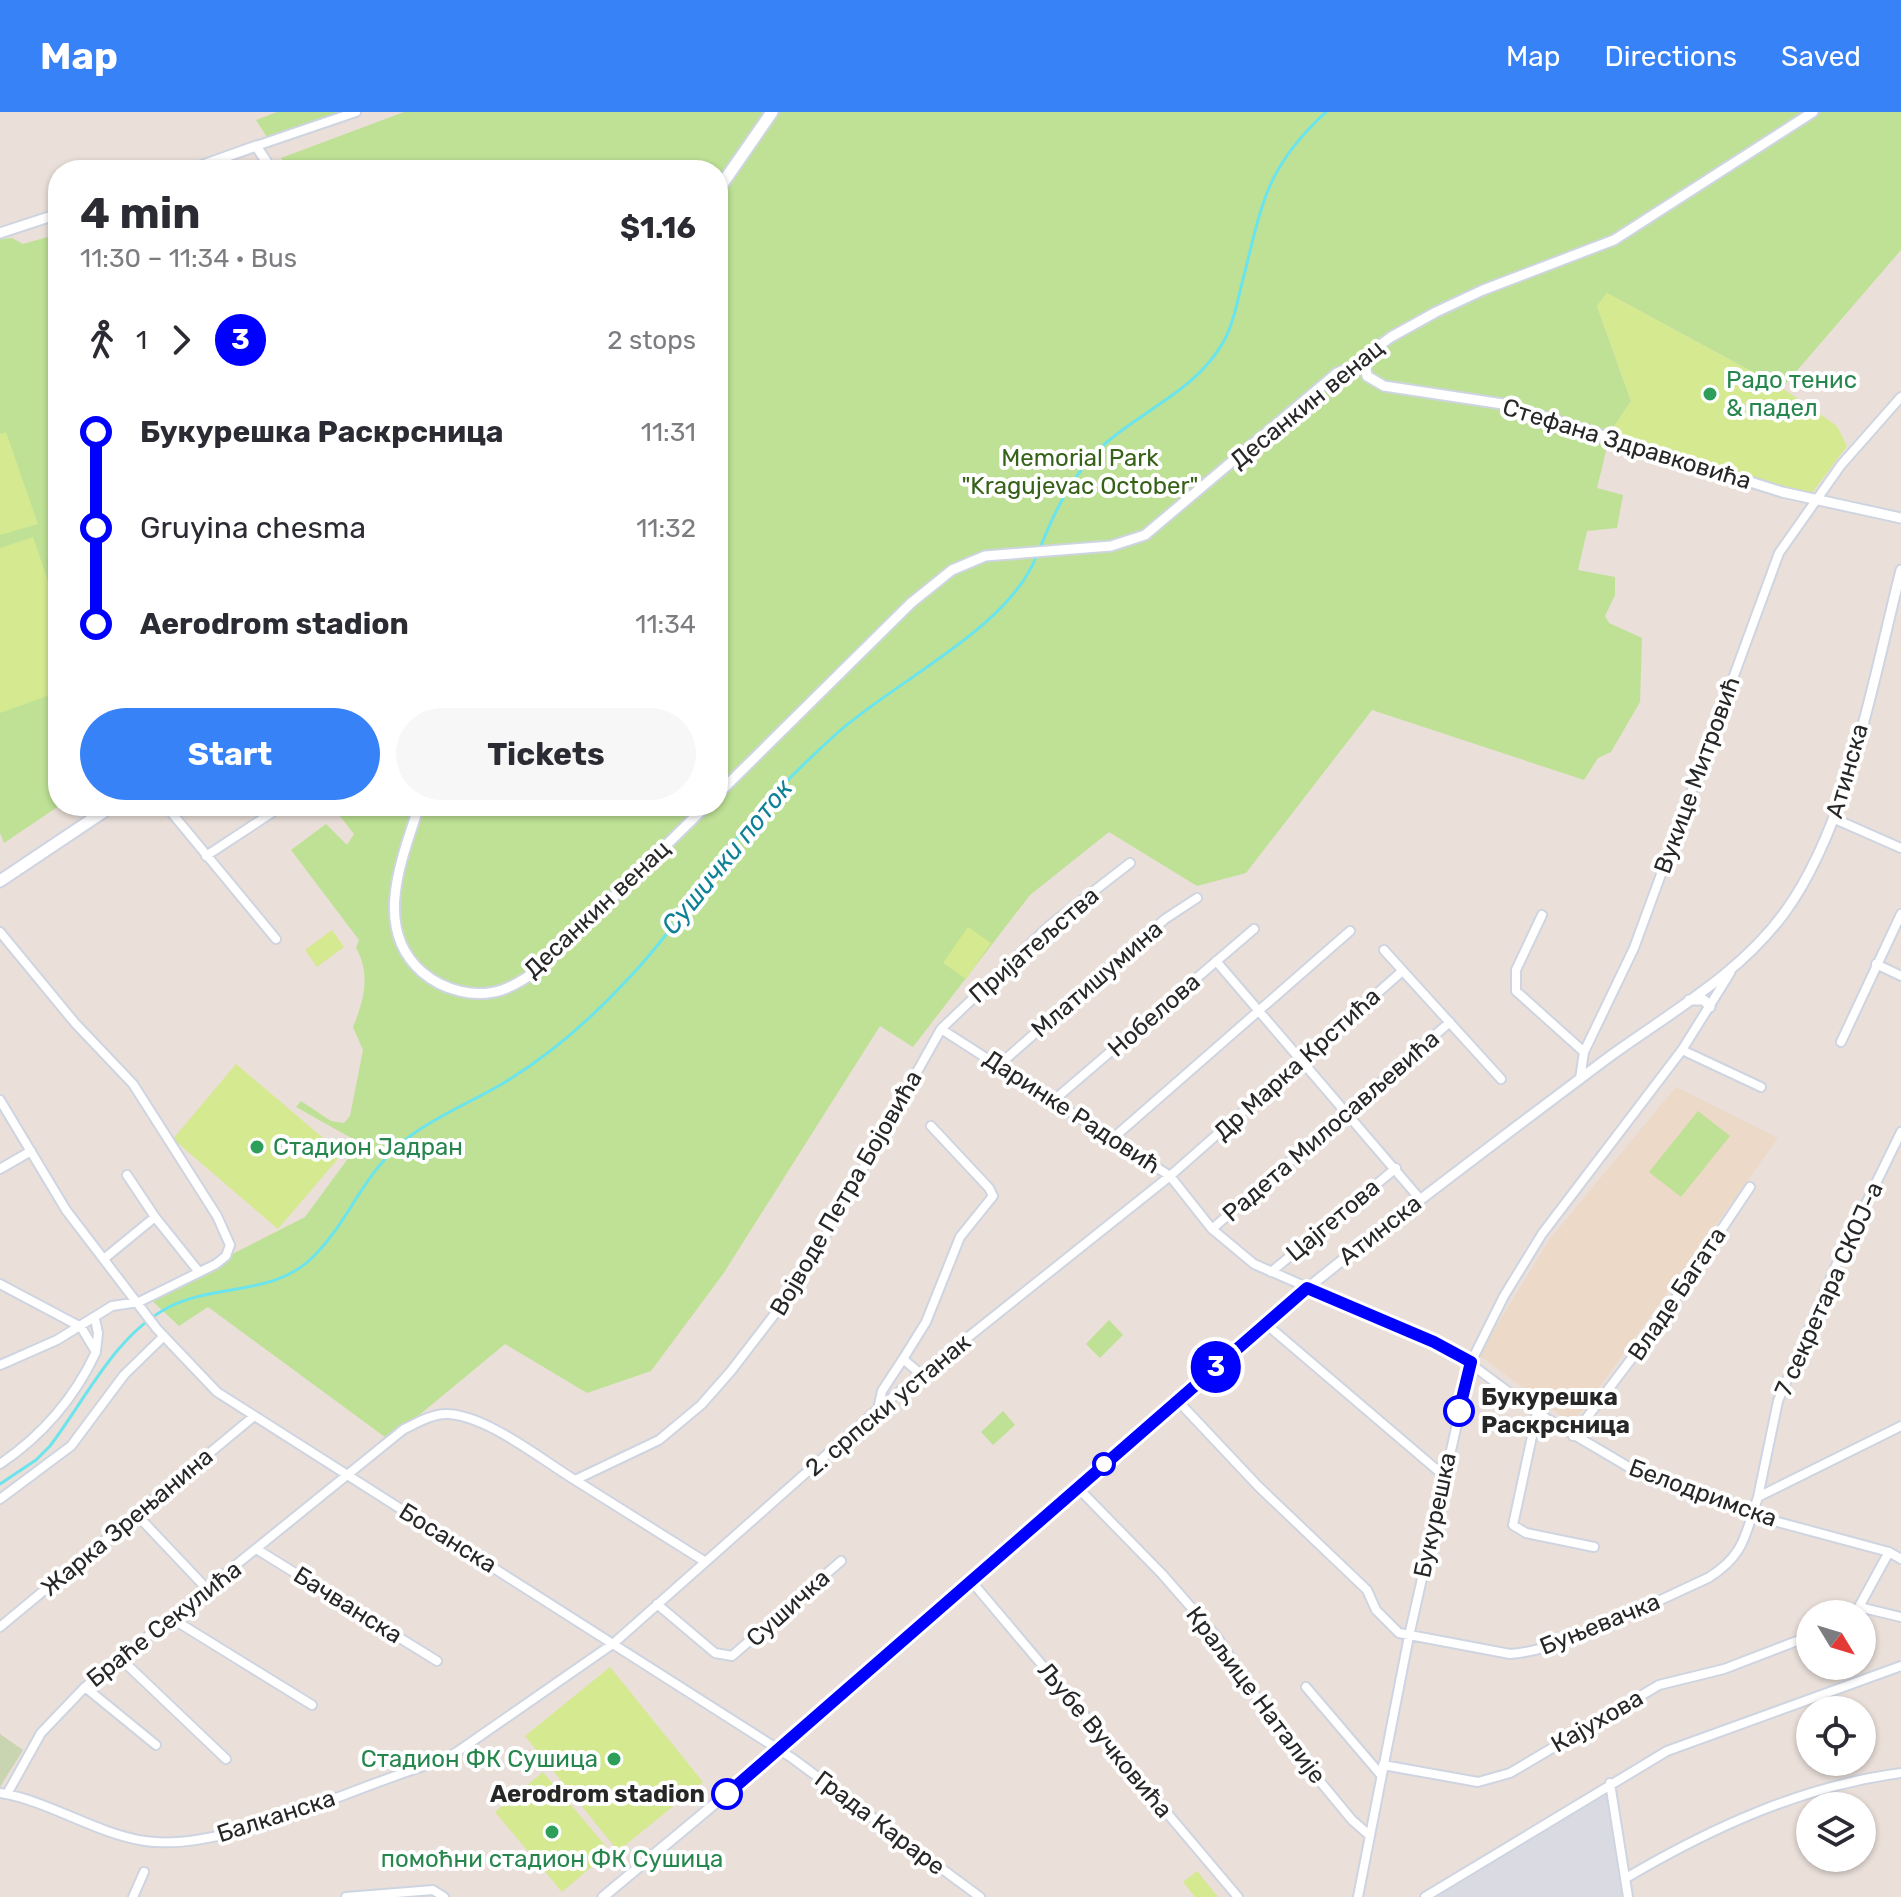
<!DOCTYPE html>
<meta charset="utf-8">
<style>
:root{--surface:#fff;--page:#f7f7f7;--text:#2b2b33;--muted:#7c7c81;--accent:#3882f8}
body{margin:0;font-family:Rubik,sans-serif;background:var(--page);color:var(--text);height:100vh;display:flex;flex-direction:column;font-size:30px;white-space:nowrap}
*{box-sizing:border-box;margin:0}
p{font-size:26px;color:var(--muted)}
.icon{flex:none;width:44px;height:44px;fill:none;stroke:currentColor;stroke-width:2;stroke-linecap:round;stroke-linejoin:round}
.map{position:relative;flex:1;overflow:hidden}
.drawer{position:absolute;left:48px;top:48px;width:680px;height:656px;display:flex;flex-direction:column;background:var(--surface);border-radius:32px;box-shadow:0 2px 6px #0004}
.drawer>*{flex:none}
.badge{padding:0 16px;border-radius:26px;font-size:28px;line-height:52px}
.needle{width:52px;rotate:128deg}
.buttons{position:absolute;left:1796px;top:1488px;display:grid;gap:16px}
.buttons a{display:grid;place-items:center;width:80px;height:80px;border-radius:50%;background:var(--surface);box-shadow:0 2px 6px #0004;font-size:40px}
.map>.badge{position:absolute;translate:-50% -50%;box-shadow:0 0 0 4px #fff}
.legs{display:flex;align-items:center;gap:12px;height:88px;padding:0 32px;font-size:26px}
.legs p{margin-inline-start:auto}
.headline{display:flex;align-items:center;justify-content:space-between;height:136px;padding:0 32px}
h1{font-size:44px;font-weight:700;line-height:60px}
.button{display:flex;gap:16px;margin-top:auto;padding:16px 32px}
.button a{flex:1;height:92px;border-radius:48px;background:var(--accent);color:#fff;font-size:32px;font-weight:700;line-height:92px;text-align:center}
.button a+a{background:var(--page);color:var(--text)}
ul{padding:0 32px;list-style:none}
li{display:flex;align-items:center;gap:28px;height:96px;font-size:30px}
li i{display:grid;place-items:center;width:12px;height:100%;margin:0 10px;background:currentColor}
li i::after{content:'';width:20px;height:20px;margin:-10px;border:6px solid;border-radius:50%;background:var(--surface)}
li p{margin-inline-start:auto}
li:first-child i{background:linear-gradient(#0000 50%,currentColor 0)}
li:last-child i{background:linear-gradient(currentColor 50%,#0000 0)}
header{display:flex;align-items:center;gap:48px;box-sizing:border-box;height:112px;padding:0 40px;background:var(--accent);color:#fff}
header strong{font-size:38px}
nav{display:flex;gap:44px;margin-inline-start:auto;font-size:28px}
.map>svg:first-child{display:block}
.industrial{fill:#dadae2}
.education{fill:#ecd9c7}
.green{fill:#bee195}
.cemetery{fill:#c9d4b0}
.pitch{fill:#d5e990}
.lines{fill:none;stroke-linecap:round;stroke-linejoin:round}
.stream{stroke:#6be4ed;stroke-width:3}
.minor-casing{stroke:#ced5e1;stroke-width:12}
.tertiary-casing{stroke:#ced5e1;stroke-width:13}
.secondary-casing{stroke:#ced5e1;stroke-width:15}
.minor{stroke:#fff;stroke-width:8}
.tertiary{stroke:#fff;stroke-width:9}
.secondary{stroke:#fff;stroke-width:11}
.line-1-casing{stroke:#fff;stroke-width:18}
.line-1{stroke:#00f;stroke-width:12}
.leisure-dot{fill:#2e9e5b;stroke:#fff;stroke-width:3}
.stop-1-dot{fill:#fff;stroke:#00f;stroke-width:4}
.labels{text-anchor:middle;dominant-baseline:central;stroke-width:8;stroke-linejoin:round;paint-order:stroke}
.leisure-label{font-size:24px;fill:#27864d;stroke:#fff;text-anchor:start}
.street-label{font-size:24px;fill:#272727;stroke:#fff}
.park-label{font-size:24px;fill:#376219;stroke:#fff}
.stop-label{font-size:24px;font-weight:bold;fill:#272727;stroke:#fff;text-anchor:start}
.water-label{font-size:26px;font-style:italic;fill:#0e8195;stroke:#fff}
</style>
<header>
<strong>Map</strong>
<nav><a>Map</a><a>Directions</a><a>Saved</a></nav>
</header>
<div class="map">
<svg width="1901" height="1785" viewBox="0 0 1901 1785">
<rect width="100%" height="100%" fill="#eadfd9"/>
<path class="industrial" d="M 1610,1671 L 1628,1785 L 1425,1785 Z"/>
<path class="education" d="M 1676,975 L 1778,1026 L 1583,1298 L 1574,1306 L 1564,1306 L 1479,1243 L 1549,1128 Z"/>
<path class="green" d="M 277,0 L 360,0 L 272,33 L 256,8 Z
M 404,0 L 1901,0 L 1901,138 L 1782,276 L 1607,181 L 1597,194 L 1631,289 L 1611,319 L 1597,376 L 1623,383 L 1617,416 L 1587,419 L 1578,458 L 1615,465 L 1615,483 L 1605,504 L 1609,511 L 1642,526 L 1640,590 L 1611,640 L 1598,646 L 1584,668 L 1372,598 L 1246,761 L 1197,774 L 1109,720 L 1030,783 L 913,935 L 880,914 L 723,1162 L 651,1259 L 587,1281 L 505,1232 L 389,1328 L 208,1195 L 179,1214 L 148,1185 L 305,1105 L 355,1037 L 353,1027 L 296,995 L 301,989 L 331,1009 L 344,1011 L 350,1004 L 363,938 L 353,915 C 364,889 371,862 356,836 L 359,828 L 291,738 L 326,712 L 347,733 L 354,722 L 339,703 L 351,694 L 417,697 L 419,694 L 718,694 L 718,58 L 289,58 L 281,46 Z
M 58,122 L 59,694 L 4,731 L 0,721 L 0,127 L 12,126 L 23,132 Z
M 1698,999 L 1730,1024 L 1681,1085 L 1649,1060 Z
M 1109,1208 L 1123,1223 L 1100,1246 L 1086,1232 Z
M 1003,1299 L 1015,1313 L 993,1333 L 981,1320 Z"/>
<path class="cemetery" d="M 0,1622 L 23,1638 L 0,1675 Z"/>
<path class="pitch" d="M 1607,181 L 1782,276 L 1837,314 L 1847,334 L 1809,385 L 1611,319 L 1631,289 L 1597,194 Z
M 58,264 L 58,342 L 49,313 Z
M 6,320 L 38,412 L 0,423 L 0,322 Z
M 33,425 L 58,498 L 58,580 L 0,601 L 0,436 Z
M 968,815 L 991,831 L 966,867 L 943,851 Z
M 332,818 L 344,835 L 317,855 L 305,838 Z
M 236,952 L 342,1042 L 278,1117 L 173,1027 Z
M 610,1555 L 703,1670 L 618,1739 L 525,1624 Z
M 543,1660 L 610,1739 L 562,1780 L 495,1700 Z
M 1197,1759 L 1218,1785 L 1195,1785 L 1183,1770 Z"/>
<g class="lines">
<path class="stream" d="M 1040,436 C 1056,396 1074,359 1107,330 C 1148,295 1198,277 1225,227 C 1233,212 1237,192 1241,175 C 1262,96 1262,59 1326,0
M 0,1372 L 36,1348 L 50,1334 C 86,1287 115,1223 169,1195 C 216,1171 275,1185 315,1143 C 353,1104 363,1058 413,1022 C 441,1002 473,989 502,972 C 549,944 591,907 628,867 C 672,821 706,766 745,716 C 772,682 803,652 835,623 C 894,569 1008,518 1037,443"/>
<defs>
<path id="minor" d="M 256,34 L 356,0
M 166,694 L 276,827
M 1835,707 L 1901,736
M 206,744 L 282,694
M 1542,803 L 1516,858 L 1516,879 L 1584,940
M 0,820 L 75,911 L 133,972 L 217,1104 L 230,1133 L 226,1144 L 216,1152 L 139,1190 L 112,1194 L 57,1228 L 0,1253
M 1216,849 L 1420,1087
M 1876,852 L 1901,864
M 1402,858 L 1501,967
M 941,917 L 1170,1064 L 1212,1117 L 1254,1152 L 1453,1239 L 1537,1301 L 1632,1357 L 1752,1403 L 1889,1440 L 1901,1447
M 1841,930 L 1901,802
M 1682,938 L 1761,975
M 1000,952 L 1165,807 L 1197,786
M 1580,967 L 1584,940 L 1634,836 L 1779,441 L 1841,353 L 1901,285
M 0,988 L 66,1098 L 157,1217 L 217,1280 L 792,1646 L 980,1785
M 1054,988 L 1254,817
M 1112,1027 L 1350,819
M 0,1057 L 31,1039
M 127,1063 L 155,1105
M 1212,1117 L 1450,910
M 105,1146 L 155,1105 L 199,1160
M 1271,1160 L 1396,1056
M 0,1172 L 81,1215 L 96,1240 C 74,1287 43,1323 0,1352
M 95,1207 L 98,1221 L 96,1239
M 1266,1212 L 1443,1363
M 922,1263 L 903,1247 L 926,1210 L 960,1125 L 993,1084 L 989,1076 L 931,1014
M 1177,1288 L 1258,1374 L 1367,1478 L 1376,1498 L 1399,1521 L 1510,1542 C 1563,1539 1656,1489 1708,1466 C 1744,1444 1745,1424 1758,1385 L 1901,1314
M 878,1297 L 882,1279 L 903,1247
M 1537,1301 L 1513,1413 L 1526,1421 L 1594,1435
M 1573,1324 L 1663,1205 L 1750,1075
M 575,1368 L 704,1449
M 1077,1375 L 1162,1462 L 1217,1525 L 1280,1621 L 1352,1708 L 1369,1723
M 1758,1385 L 1778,1289 L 1838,1149 L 1901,1020
M 0,1387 L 71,1334 L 124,1263 L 164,1224
M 137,1403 L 207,1477
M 258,1438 L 437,1549
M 972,1470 L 1238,1785
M 657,1492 L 715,1541 L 732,1544 L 841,1449
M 1859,1495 L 1901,1505
M 1855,1502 L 1889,1440
M 171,1506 L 312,1593
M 0,1515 L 253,1305
M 121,1547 L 226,1647
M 85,1575 L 156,1633
M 1306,1575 L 1381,1663
M 1383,1653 L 1478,1670 L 1510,1661 L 1659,1573 L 1724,1557 L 1810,1524
M 1610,1671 L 1628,1785
M 0,1681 C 50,1689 94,1721 145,1729 C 225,1741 356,1673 437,1650 L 457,1640 L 614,1531 L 878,1297 L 1170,1064 L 1399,862 L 1402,858 L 1384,838
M 7,1682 L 41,1621 L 85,1575 L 404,1317 C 417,1311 432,1302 446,1302 C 485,1302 542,1348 575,1368 L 659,1328 L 701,1293 L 731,1259 L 800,1169 L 941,917 L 1050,813 L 1130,751
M 1626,1766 C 1711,1716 1802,1674 1901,1661
M 133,1785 L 144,1760
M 346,1785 L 433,1778 L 444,1785
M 1358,1785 L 1409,1524 L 1471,1250 L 1504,1184 L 1542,1122 L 1682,938 L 1730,861
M 1425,1785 L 1667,1639 L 1901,1554"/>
<path id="tertiary" d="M 189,58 L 256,34 L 272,58
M 0,121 L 58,102
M 1365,250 L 1367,264 L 1384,274 L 1503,292 L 1782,380 L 1901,406
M 718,682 L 911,491 L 952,458 L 985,444 L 1111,434 L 1145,423 L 1337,261 L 1365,250 L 1372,239 L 1391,225 L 1436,200 L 1483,178 L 1614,128 L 1813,0
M 419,694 C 402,747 372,816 422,860 C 443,878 475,887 502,878 C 538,865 565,832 592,806 C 630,769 668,731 706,694
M 1689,888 L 1704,888 L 1710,895
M 603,1785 C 706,1699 809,1614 910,1526 C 1051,1401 1188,1271 1335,1154 C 1425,1083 1517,1014 1609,945 C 1671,900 1739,863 1785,800 C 1849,712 1874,564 1901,458"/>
<path id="secondary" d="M 718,78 L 772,0
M 0,769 L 112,694"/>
</defs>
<use href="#minor" class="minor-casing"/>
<use href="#tertiary" class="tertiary-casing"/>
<use href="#secondary" class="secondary-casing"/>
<use href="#minor" class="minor"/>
<use href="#tertiary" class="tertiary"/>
<use href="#secondary" class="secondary"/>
</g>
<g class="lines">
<defs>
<path id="line-1" d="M 727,1682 L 1307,1176 L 1434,1230 L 1471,1250 L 1459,1299"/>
</defs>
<use href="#line-1" class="line-1-casing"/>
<use href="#line-1" class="line-1"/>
</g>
<g class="leisure-dot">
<circle cx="1710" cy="282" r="8"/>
<circle cx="257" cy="1035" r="8"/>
<circle cx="614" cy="1647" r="8"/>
<circle cx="552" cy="1720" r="8"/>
</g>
<g class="stop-1-dot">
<circle cx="1459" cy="1299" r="14"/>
<circle cx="1104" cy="1352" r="10"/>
<circle cx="727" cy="1682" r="14"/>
</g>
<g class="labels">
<g class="leisure-label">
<text x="1726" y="268">Радо тенис<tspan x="1726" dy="28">&amp; падел</tspan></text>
<text x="273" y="1035">Стадион Јадран</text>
<text x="598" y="1647" text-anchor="end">Стадион ФК Сушица</text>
<text x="552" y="1747" text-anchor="middle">помоћни стадион ФК Сушица</text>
</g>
<g class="street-label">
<text transform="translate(1307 292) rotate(-39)">Десанкин венац</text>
<text transform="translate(1627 332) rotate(17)">Стефана Здравковића</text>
<text transform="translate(1847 659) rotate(-74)">Атинска</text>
<text transform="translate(1697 663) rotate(-70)">Вукице Митровић</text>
<text transform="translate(597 797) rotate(-43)">Десанкин венац</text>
<text transform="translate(1034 833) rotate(-41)">Пријатељства</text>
<text transform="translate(1097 867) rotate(-41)">Млатишумина</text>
<text transform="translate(1154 903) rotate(-41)">Нобелова</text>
<text transform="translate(1297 952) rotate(-42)">Др Марка Крстића</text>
<text transform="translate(1072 1000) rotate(33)">Даринке Радовић</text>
<text transform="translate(1331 1014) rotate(-41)">Радета Милосављевића</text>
<text transform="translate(846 1081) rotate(-60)">Војводе Петра Бојовића</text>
<text transform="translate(1333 1108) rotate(-40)">Цајгетова</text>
<text transform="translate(1380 1118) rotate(-38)">Атинска</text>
<text transform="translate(1829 1177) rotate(-66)">7 секретара СКОЈ-а</text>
<text transform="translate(1677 1182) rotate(-56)">Владе Багата</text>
<text transform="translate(888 1293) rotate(-40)">2. српски устанак</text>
<text transform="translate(1703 1381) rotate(20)">Белодримска</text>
<text transform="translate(1435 1403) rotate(-78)">Букурешка</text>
<text transform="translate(127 1410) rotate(-40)">Жарка Зрењанина</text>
<text transform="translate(448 1426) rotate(32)">Босанска</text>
<text transform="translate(348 1493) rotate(32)">Бачванска</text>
<text transform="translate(788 1496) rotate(-42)">Сушичка</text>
<text transform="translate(164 1512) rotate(-38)">Браће Секулића</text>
<text transform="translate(1600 1512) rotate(-22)">Буњевачка</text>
<text transform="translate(1256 1583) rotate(53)">Краљице Наталије</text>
<text transform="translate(1597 1609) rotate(-30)">Кајухова</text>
<text transform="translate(1105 1628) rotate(50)">Љубе Вучковића</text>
<text transform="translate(276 1704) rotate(-18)">Балканска</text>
<text transform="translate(880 1711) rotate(37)">Града Караре</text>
</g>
<g class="park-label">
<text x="1080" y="346">Memorial Park<tspan x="1080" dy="28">"Kragujevac October"</tspan></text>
</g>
<g class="stop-label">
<text x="1481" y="1285">Букурешка<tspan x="1481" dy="28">Раскрсница</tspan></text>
<text x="705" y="1682" text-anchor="end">Aerodrom stadion</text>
</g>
<g class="water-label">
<text transform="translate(727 745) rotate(-51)">Сушички поток</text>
</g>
</g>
</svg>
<div class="buttons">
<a><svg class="needle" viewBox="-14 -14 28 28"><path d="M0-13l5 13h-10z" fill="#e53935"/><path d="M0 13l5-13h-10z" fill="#7c7c81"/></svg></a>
<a><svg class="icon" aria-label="locate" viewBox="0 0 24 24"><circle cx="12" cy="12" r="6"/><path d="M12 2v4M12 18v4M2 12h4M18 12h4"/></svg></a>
<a><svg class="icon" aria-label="layers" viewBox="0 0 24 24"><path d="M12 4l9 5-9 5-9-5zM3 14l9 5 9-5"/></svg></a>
</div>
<b class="badge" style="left:1216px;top:1255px;background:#00f;color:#fff">3</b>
<section class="drawer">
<div class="headline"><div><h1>4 min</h1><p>11:30 – 11:34 · Bus</p></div><b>$1.16</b></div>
<div class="legs"><svg class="icon" aria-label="walk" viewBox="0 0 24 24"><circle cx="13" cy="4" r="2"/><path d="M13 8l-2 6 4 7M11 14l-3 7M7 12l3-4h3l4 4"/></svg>1<svg class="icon" aria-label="forward" viewBox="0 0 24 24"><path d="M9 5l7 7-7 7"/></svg><b class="badge" style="background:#00f;color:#fff">3</b><p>2 stops</p></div>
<ul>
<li><i style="color:#00f"></i><b>Букурешка Раскрсница</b><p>11:31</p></li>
<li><i style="color:#00f"></i><span>Gruyina chesma</span><p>11:32</p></li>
<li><i style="color:#00f"></i><b>Aerodrom stadion</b><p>11:34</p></li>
</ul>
<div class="button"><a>Start</a><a>Tickets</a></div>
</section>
</div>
